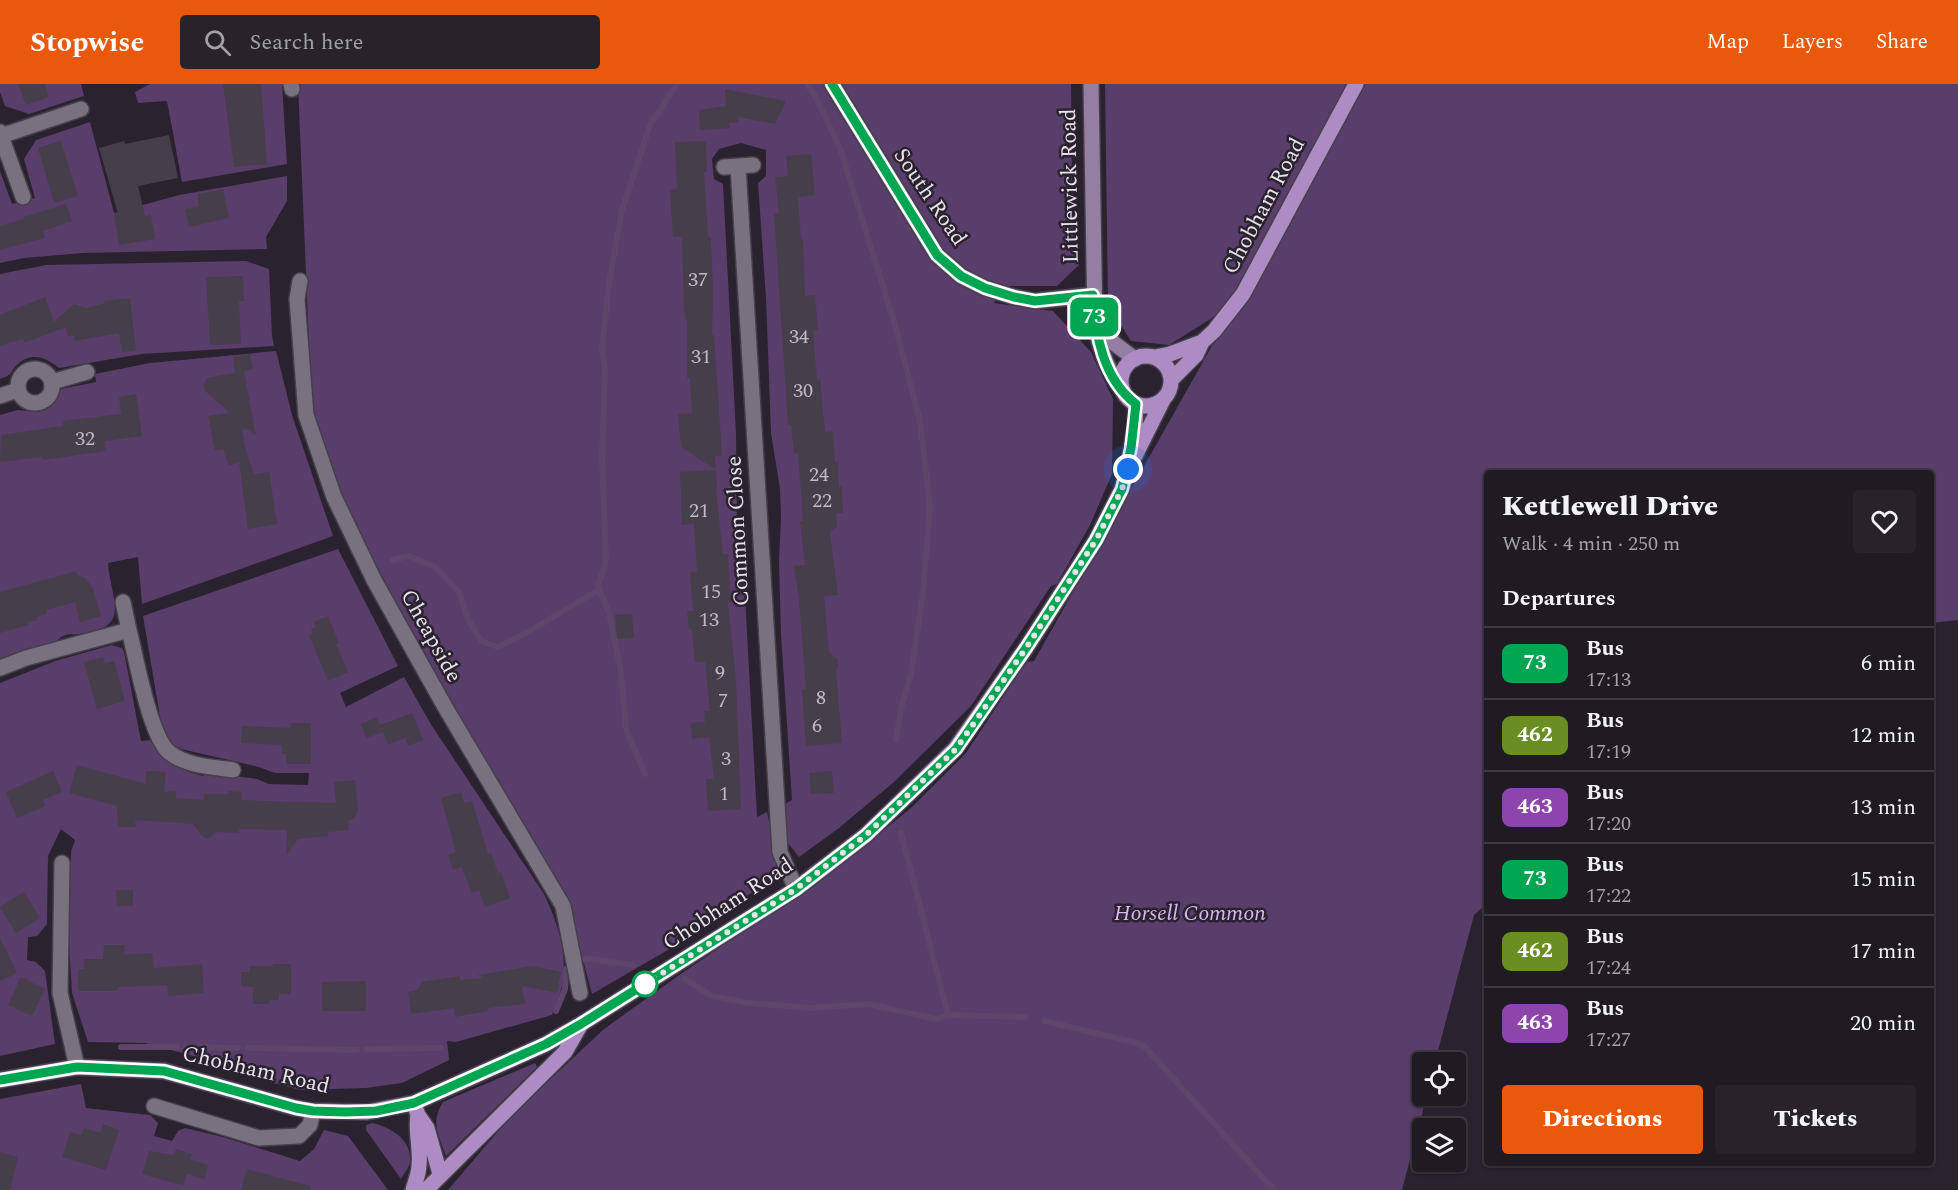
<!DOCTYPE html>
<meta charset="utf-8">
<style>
:root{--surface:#201a23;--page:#28232b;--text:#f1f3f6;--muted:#a2a1a6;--line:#3d3841;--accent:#ea580c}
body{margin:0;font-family:Spectral,serif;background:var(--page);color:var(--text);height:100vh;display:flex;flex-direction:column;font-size:22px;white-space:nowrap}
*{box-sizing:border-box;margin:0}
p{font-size:20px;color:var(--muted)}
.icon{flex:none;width:33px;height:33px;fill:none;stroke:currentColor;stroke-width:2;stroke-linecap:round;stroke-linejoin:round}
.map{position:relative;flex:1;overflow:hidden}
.panel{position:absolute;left:1484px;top:386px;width:450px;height:696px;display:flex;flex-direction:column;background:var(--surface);border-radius:6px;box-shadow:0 2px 4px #0004,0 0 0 2px var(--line)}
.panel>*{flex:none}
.badge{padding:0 12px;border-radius:9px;font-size:21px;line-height:39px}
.fabs{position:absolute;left:1412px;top:968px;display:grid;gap:12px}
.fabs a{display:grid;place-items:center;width:54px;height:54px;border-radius:6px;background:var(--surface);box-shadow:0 2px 4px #0004,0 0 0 2px var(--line);font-size:30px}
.you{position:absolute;width:30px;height:30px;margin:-15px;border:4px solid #fff;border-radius:50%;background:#1a73e8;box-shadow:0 0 0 9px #1a73e833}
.map>.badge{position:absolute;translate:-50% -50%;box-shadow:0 0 0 3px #fff}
h2{padding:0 18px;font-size:22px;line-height:54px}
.round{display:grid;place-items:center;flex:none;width:63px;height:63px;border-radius:6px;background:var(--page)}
.head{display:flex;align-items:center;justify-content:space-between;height:102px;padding:0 18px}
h1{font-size:28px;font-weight:800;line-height:45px}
.primary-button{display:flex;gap:12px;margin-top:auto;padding:12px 18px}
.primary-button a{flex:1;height:69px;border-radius:6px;background:var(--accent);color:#fff;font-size:24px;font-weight:800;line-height:69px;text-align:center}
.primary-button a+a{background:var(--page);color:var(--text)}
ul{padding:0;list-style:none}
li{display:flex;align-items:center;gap:18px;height:72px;padding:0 18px;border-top:2px solid var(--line)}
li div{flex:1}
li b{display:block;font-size:22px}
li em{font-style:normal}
li .badge{min-width:66px;font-weight:700;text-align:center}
header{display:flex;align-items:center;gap:36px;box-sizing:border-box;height:84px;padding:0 30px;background:var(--accent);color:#fff}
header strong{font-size:28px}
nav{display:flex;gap:33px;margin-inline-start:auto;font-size:21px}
.search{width:420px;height:54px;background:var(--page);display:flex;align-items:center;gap:15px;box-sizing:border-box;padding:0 21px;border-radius:6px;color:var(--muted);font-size:22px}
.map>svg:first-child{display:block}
.green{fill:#593d6b}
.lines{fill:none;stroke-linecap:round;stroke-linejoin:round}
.stream{stroke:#5e466b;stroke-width:6}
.building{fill:#473e4c}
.street-casing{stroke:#453f4a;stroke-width:18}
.secondary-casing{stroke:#453f4a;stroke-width:18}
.primary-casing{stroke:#453f4a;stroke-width:18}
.street{stroke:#7a7180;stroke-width:15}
.secondary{stroke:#947ea2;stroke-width:15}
.primary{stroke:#ad8bc3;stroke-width:15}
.line-casing{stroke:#fff;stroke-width:14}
.line{stroke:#00a651;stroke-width:9}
.walk{stroke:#e8e3eb;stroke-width:6;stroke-dasharray:0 10.8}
.stop-dot{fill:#fff;stroke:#00a651;stroke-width:3}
.labels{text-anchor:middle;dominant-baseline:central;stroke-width:5;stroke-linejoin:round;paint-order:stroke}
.number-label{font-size:20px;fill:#c0bac3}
.street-label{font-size:22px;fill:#e8e3eb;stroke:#2a222f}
.park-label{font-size:22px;font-style:italic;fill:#dab4f5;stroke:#2a222f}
</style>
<header>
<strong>Stopwise</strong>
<div class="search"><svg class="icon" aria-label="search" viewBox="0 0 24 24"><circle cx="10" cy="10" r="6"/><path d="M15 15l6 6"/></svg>Search here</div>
<nav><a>Map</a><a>Layers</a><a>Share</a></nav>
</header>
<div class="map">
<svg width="1958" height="1106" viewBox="0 0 1958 1106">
<rect width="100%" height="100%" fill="#2a222f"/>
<path class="green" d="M 0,0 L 81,0 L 84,12 L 29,30 L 5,22 L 0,8 Z
M 150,0 L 282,0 L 287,80 L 182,98 L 167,17 L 138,19 L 135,8 Z
M 298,0 L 1071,0 L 1072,102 L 1079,181 L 1057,202 L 1001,202 L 994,219 L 1053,227 L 1091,268 L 1113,315 L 1112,390 L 1090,441 L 1057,500 L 1051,502 L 971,622 L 894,698 L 839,744 L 799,773 L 787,758 L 781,722 L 792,716 L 781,550 L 779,478 L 781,434 L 780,405 L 771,349 L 766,214 L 758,99 L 766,92 L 766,66 L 741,59 L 719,65 L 712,75 L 714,95 L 723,100 L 736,349 L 737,437 L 744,493 L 757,733 L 767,728 L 779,790 L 673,863 L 592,910 L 570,827 L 453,627 L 341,414 L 312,332 Z
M 1105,0 L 1958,0 L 1958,536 L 1931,539 L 1930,388 L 1486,388 L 1486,820 L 1474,831 L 1435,978 L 1422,978 L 1422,1011 L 1427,1011 L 1402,1106 L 448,1106 L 511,1032 L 604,945 L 682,889 L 837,784 L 911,724 L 966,669 L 1026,578 L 1034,577 L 1213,260 L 1220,229 L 1169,261 L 1131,257 L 1108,220 Z
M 90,38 L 114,129 L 179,111 L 287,92 L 287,117 L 266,153 L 267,165 L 83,169 L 24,174 L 0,179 L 0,87 L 12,120 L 35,114 L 24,75 L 36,56 Z
M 246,177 L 269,185 L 272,252 L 274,262 L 142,270 L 59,284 C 47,274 32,267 18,280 C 9,288 15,290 0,295 L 0,190 L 46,181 Z
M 276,267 L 292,331 L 333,452 L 142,520 L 138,473 L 108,479 C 111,517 133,544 79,550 C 71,551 65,548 58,556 L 0,577 L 0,331 L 18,326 L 37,328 L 49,324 L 56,317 L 61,305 L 96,298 L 95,290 L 150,279 Z
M 338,465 L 398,582 L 340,609 L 346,623 L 404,593 L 432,642 L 544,810 C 556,835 567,866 563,895 C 562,907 556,919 552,931 L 456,958 L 447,957 L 449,976 L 402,999 L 366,1004 L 300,1006 L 255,994 L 219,979 L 145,959 L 88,958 L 72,909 L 68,842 L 71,768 L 75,756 L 61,745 L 48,772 L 47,840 L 37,852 L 28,853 L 27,876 L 36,878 L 45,887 L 55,960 L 0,972 L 0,599 L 55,577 L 112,561 L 122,564 L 124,568 L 141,657 L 151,656 C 157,671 174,677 188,684 L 189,688 L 203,692 L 206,688 L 257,695 L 269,700 L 308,701 L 309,689 L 275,689 L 259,683 L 181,665 L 169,659 L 163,650 L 161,638 L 143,532 Z
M 535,979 L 537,983 L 446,1072 C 439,1051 430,1039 443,1018 Z
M 81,1000 L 86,1024 L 150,1031 L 158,1039 L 154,1052 L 172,1057 L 178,1047 L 185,1044 L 223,1053 L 300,1077 L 314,1065 L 324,1046 L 348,1052 L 388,1106 L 0,1106 L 0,1015 Z
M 373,1039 C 391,1044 412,1055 410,1078 C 409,1084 404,1090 401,1095 L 366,1046 L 366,1041 Z"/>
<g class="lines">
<path class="stream" d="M 807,0 L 815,12 L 840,64 L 895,241 L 920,337 L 930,423 L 923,509 L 911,590 L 901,625 L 896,655
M 392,476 L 409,472 L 435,483 L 459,508 L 468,535 L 481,557 L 498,563 L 528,548 L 595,508 L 600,507
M 645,690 L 626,645 L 621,588 L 609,529 L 598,502 L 606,476 L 602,375 L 605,285 L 602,264 L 609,199 L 622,126 L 650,41 L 677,0
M 901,749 L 948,931
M 579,876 L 592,875 L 633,881
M 685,895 L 712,912 L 749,919 L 810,924 L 869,920 L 936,935 L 948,931 L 1025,933
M 556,927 L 565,905 L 566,885
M 1044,937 L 1137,959 L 1145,963 L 1274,1106
M 121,963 L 177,963
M 186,963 L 238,964
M 248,964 L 357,966
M 366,965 L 441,964"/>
</g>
<path class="building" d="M 18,0 L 45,0 L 49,13 L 26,21 Z
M 223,0 L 261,0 L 267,80 L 234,83 Z
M 725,5 L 786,17 L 775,40 L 738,33 L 739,38 L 729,39 L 730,44 L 700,46 L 699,26 L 726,22 Z
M 169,51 L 178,94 L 138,102 L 145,132 L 151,131 L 155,155 L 119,161 L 114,129 L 118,129 L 99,64 L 124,57 L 125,60 Z
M 61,57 L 78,112 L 54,119 L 38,64 Z
M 706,57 L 707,88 L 704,88 L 708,153 L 711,153 L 713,210 L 712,251 L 714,251 L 722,372 L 715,372 L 717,407 L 716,407 L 723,470 L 728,470 L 731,519 L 728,519 L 736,597 L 741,725 L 708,727 L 706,695 L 714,695 L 709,653 L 692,655 L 691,639 L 705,638 L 704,627 L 710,627 L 705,578 L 695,578 L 692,545 L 689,545 L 687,527 L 693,527 L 690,488 L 697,488 L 694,440 L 682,441 L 680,388 L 716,386 L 681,363 L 678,330 L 692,329 L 690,294 L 687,294 L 687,237 L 686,237 L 684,225 L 682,153 L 673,153 L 670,106 L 677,105 L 675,58 Z
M 811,70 L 815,111 L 798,113 L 801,155 L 803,155 L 805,212 L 815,211 L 818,246 L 813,246 L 817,296 L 820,295 L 825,348 L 833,347 L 835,378 L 838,378 L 839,403 L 842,402 L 843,429 L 836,429 L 837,442 L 830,449 L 838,511 L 824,512 L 829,568 L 838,576 L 838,583 L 836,586 L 842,659 L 806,662 L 802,605 L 806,605 L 799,515 L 794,482 L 805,481 L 800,437 L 803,437 L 798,369 L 794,370 L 791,341 L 788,341 L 774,129 L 779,129 L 775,93 L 788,92 L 786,72 Z
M 223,105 L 229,134 L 189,143 L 185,125 L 198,123 L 198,110 Z
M 66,120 L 72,137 L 43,147 L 45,154 L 0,166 L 0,142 L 24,135 L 23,133 Z
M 243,192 L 244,217 L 239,217 L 241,260 L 210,261 L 206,193 Z
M 45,213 L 54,238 L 74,220 L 86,224 L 105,219 L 104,217 L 130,214 L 136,267 L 122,268 L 119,249 L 75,257 L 74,251 L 68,253 L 66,243 L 24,259 L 23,255 L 0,262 L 0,231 Z
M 250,270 L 253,285 L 235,289 L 233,273 Z
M 244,287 L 256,352 L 248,345 L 242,346 L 245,363 L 254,390 L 269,388 L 277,440 L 248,445 L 239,378 L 229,382 L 223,365 L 215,367 L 208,332 L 230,329 L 204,306 L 204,300 L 207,294 Z
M 136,310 L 142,352 L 105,357 L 106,367 L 43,376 L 42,373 L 0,378 L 1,351 L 63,342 L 62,337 L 121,330 L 119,313 Z
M 76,487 L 77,491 L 86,494 L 93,505 L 101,532 L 80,538 L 75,518 L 46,526 L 47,530 L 36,533 L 37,536 L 28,538 L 28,541 L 0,549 L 0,508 Z
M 632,530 L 634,554 L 617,555 L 615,531 Z
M 328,532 L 339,559 L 336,560 L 348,588 L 328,597 L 309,551 L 313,550 L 311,545 L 316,543 L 314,538 Z
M 103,573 L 105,580 L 114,577 L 125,617 L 97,625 L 84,578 Z
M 412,629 L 423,656 L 408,662 L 405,654 L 388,661 L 380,641 Z
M 377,633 L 383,648 L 366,654 L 361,640 Z
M 291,639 L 311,639 L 311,680 L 286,680 L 286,670 L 282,670 L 282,661 L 241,659 L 242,642 L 291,644 Z
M 77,681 L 146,700 L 146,687 L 166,688 L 164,708 L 176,707 L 176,714 L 204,716 L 204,710 L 228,710 L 228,707 L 241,708 L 242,716 L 336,719 L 334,698 L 355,696 L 358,726 L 354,735 L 348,737 L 349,746 L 328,748 L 328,752 L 298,755 L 286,772 L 287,746 L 239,745 L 239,749 L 215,748 L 209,755 L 202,752 L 193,740 L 135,736 L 136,743 L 118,743 L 117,722 L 69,709 Z
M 53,687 L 62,708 L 43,716 L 45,722 L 17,734 L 6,708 Z
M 832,687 L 834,709 L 811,710 L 809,689 Z
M 461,708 L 464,719 L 472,717 L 488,770 L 491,769 L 498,789 L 501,788 L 510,814 L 485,823 L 479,806 L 472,809 L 462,783 L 453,786 L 448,771 L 456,768 L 441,714 Z
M 116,806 L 133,806 L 133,822 L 117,822 Z
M 24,808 L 40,834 L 16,849 L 0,823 Z
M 0,854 L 17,889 L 0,897 Z
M 104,861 L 125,861 L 124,871 L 152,869 L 154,884 L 202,880 L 204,909 L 168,912 L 167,901 L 118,903 L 117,907 L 78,907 L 78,885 L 84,885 L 84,875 L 103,875 Z
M 273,880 L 291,880 L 291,910 L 279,910 L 279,916 L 269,916 L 269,920 L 253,920 L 253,903 L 241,902 L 241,888 L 250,888 L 250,882 L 273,882 Z
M 532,882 L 561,888 L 557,909 L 522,902 L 525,920 L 488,924 L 488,927 L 455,933 L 454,924 L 411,930 L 408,908 L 417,906 L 422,898 L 460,892 L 460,896 L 484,894 L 478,891 Z
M 21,893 L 45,905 L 32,932 L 8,921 Z
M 366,897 L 366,927 L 322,927 L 322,898 Z
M 103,1040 L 119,1046 L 106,1086 L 62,1073 L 70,1048 L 81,1051 L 84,1044 L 100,1049 Z
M 176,1065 L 192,1070 L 190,1075 L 208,1081 L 204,1095 L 187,1090 L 183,1102 L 142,1090 L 149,1067 L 174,1071 Z
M 0,1068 L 18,1073 L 10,1106 L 0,1106 Z
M 247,1085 L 310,1102 L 310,1106 L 241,1106 Z"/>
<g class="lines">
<defs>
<path id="street" d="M 291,0 L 292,5
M 832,0 L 937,171 L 961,192 L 985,204 L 1014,213 L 1035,217 L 1093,211
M 0,48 L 1,52 L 81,25
M 1,52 L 23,113
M 738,82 L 780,768 L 796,805
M 724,83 L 753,81
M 300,197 L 297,215 L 306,331 L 334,413 L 374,496 L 445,623 L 563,822 L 580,909
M18 302a17 17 0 1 1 34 0a17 17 0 1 1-34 0Z
M 52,298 L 87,288
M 0,312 L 18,306
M 123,518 L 129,546
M 0,584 L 26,574 L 129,546 C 136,573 150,654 170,669 C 187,682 213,683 233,686
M 62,779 L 60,909 L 77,983
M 154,1022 L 259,1054 L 299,1052 L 310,1041 L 313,1027"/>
<path id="secondary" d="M 1091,0 L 1095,240 C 1100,264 1107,287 1123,307
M 1095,240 L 1115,260 L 1135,275"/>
<path id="primary" d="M1121 297a25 25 0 1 1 50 0a25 25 0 1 1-50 0Z
M 1155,273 L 1170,270 L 1202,258
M 1171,296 L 1196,271 L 1202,258 L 1214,247 L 1243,210 L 1356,0
M 1135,372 L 1163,316
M 0,996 L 77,983 L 164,987 L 296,1024 L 313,1027 L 367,1028 L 414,1019 L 546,960 L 581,940 L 796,805 L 866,751 L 955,665 L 1026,564 L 1096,456 L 1122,405 L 1128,385 L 1135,343 L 1136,320
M 414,1019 L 418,1031 L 427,1044 L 440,1090
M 413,1106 C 415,1098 419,1090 419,1081 C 421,1064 415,1048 418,1031
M 426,1106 L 565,968 L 581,940"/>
</defs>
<use href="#street" class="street-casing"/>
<use href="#secondary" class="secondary-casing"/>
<use href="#primary" class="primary-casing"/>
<use href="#street" class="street"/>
<use href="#secondary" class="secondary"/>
<use href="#primary" class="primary"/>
</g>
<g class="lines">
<defs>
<path id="line" d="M 0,996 L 77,983 L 164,987 L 296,1024 L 313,1027 L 345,1028 L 376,1027 L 414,1019 L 546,960 L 581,940 L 796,805 L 866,751 L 956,665 L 1026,564 L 1096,456 L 1122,405 L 1131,364 L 1136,320 C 1103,295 1095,250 1093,211 L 1035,217 L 1014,213 L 985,204 L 961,192 L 937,171 L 832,0"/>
</defs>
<use href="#line" class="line-casing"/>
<use href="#line" class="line"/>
<path class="walk" d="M 645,900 L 796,805 L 866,751 L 956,665 L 1026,564 L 1096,456 L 1122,405 L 1128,385"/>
</g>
<circle class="stop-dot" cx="645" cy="900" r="12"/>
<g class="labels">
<g class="number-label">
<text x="698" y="196">37</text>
<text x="799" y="253">34</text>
<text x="701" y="273">31</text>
<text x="803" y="307">30</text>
<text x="85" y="355">32</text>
<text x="819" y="391">24</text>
<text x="822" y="417">22</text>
<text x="699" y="427">21</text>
<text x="711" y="508">15</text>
<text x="709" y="536">13</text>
<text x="720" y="589">9</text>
<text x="821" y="614">8</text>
<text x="723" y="617">7</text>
<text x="817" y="642">6</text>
<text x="726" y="675">3</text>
<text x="724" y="710">1</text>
</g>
<g class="street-label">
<text transform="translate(1070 102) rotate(-91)">Littlewick Road</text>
<text transform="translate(930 113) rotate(56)">South Road</text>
<text transform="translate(1264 122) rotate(-62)">Chobham Road</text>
<text transform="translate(738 447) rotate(-93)">Common Close</text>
<text transform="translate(431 552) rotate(61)">Cheapside</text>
<text transform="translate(728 820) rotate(-33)">Chobham Road</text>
<text transform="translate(256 986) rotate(13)">Chobham Road</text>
</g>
<g class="park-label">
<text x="1190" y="829">Horsell Common</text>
</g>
</g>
</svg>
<div class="fabs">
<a><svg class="icon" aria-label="locate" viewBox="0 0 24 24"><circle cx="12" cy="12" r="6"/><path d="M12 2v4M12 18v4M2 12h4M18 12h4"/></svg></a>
<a><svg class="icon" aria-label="layers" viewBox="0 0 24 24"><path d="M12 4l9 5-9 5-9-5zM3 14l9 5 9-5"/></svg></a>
</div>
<div class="you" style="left:1128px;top:385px"></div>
<b class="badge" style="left:1094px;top:233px;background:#00a651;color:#fff">73</b>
<section class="panel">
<div class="head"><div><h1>Kettlewell Drive</h1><p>Walk · 4 min · 250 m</p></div><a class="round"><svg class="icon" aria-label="heart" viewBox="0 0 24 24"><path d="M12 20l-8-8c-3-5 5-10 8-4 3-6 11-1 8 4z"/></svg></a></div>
<h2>Departures</h2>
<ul>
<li><span class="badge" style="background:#00a651;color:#fff">73</span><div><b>Bus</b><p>17:13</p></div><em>6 min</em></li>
<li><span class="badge" style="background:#6b8e23;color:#fff">462</span><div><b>Bus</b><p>17:19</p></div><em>12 min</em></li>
<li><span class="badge" style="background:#8e44ad;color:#fff">463</span><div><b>Bus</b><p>17:20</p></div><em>13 min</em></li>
<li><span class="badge" style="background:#00a651;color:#fff">73</span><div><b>Bus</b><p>17:22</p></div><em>15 min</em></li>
<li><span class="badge" style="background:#6b8e23;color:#fff">462</span><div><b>Bus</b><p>17:24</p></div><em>17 min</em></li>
<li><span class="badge" style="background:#8e44ad;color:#fff">463</span><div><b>Bus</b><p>17:27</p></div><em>20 min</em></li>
</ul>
<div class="primary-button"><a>Directions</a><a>Tickets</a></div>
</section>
</div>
